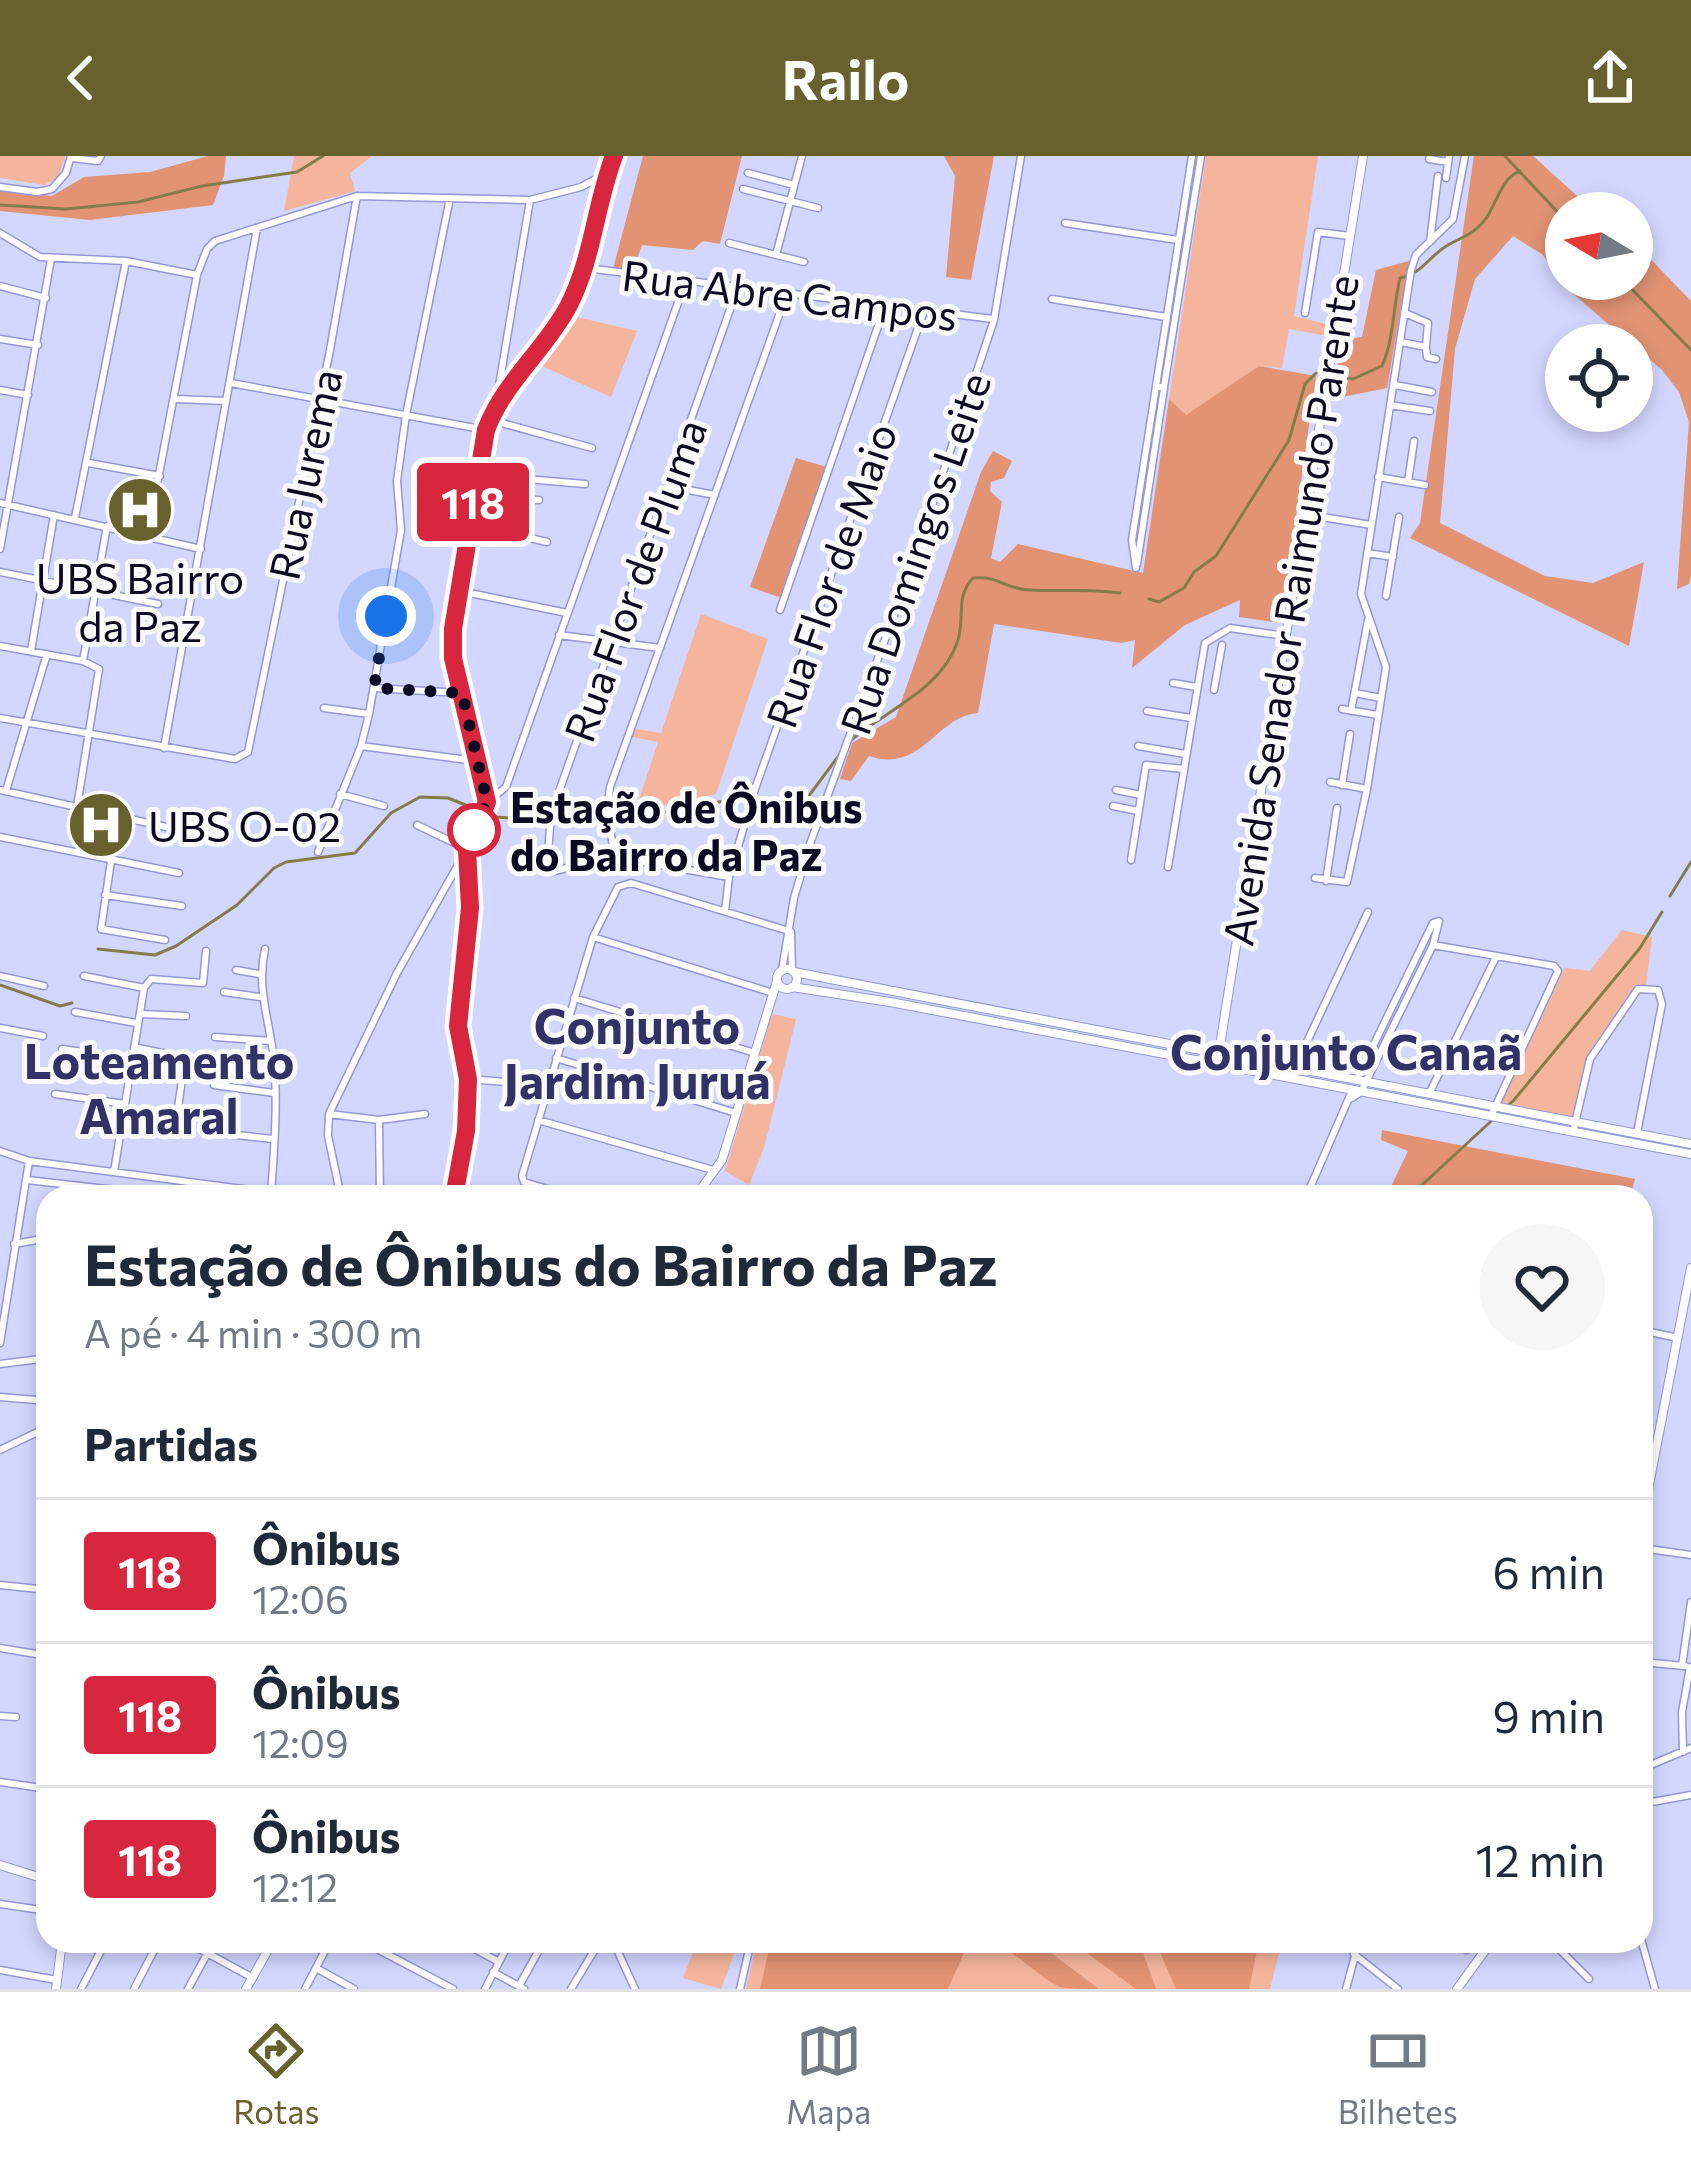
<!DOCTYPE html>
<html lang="pt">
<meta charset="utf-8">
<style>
:root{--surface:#fff;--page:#f6f6f7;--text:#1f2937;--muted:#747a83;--line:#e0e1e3;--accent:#67612d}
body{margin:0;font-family:Commissioner,sans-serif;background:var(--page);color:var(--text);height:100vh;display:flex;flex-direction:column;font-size:45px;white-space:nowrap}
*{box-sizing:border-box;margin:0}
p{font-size:39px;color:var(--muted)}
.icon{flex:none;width:66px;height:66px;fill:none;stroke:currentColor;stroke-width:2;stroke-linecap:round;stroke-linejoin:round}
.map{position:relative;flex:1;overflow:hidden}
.panel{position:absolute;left:36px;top:1029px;width:1617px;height:768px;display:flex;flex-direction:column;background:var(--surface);border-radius:36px;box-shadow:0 6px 18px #0003}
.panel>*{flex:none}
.badge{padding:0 24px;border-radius:9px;font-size:42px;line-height:78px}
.needle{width:78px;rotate:280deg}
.controls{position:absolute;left:1545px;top:36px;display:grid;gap:24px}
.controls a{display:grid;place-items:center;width:108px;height:108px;border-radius:50%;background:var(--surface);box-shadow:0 6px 18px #0003;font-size:60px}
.you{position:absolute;width:60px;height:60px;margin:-30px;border:9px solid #fff;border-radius:50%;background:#1a73e8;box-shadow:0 0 0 18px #1a73e833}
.map>.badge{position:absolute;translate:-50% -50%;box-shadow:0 0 0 6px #fff}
h2{padding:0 48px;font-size:45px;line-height:108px}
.round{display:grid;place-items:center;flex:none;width:126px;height:126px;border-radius:63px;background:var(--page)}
.overview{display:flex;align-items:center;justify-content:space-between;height:204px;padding:0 48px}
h1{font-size:57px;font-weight:700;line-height:90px}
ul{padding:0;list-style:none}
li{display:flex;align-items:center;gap:36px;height:144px;padding:0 48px;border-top:3px solid var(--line)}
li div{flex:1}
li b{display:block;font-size:45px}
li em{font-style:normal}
li .badge{min-width:132px;font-weight:700;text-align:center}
header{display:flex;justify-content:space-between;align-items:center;height:156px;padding:0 48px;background:var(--accent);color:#fff;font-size:54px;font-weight:700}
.tab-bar{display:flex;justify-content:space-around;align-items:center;height:168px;border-top:3px solid var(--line);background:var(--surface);font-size:33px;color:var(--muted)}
.tab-bar a{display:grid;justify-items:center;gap:6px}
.tab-bar .current{color:var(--accent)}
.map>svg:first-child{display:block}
.green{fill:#f5b59c}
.forest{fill:#e19374}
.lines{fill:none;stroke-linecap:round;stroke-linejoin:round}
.stream{stroke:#847d4a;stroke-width:3}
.street-casing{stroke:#9597d6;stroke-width:9}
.secondary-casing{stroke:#9597d6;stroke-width:10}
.street{stroke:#fff;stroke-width:6}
.secondary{stroke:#fff;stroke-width:8}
.line-casing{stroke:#fff;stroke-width:27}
.line{stroke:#d7263d;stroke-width:18}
.walk{stroke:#0c0a21;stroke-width:12;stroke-dasharray:0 21.6}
.stop-dot{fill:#fff;stroke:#d7263d;stroke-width:6}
.labels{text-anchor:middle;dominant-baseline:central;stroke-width:10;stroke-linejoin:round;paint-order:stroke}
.street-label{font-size:42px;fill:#0c0a21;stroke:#fafafa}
.poi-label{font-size:42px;fill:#0c0a21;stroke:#fafafa}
.stop-label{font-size:42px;font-weight:bold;fill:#0c0a21;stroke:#fafafa;text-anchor:start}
.quarter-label{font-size:48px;font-weight:bold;fill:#343168;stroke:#fafafa}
</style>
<header><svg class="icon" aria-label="back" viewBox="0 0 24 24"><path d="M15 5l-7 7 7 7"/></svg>Railo<svg class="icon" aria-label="share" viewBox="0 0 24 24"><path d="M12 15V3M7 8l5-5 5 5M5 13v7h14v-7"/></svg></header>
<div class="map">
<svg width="1691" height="1833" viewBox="0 0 1691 1833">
<rect width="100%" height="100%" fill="#d3d6fe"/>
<path class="green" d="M 0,0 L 65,0 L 58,22 L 44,29 L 0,22 Z
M 294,0 L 372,0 L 350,17 L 355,35 L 284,55 Z
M 1206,0 L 1318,0 L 1294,160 L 1330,169 L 1328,180 L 1289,173 L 1282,212 L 1259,210 L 1186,260 L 1169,243 Z
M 568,159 L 637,175 L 611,241 L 535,207 Z
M 701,458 L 768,483 L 716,638 L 635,656 L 658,586 L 628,580 L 630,572 L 661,577 Z
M 1622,774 L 1652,781 L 1645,838 L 1632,839 L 1588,904 L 1572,966 L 1498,953 L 1565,812 L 1590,815 Z
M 772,858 L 796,863 L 764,992 L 749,1029 L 725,1015 Z
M 697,1785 L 739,1785 L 721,1833 L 683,1822 Z
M 757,1785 L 1282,1785 L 1270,1833 L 746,1833 Z"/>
<path class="forest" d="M 208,0 L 226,0 L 224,20 L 213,49 L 90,64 L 0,55 L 0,34 L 52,40 L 84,21 L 150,16 Z
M 643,0 L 742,0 L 720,88 L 703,85 L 693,94 L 642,89 L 633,114 L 613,113 Z
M 944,0 L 994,0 L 971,124 L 946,121 L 955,20 Z
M 1474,0 L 1533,0 L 1596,57 L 1566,57 L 1566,123 L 1632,123 L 1632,84 L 1691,145 L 1691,420 L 1689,428 L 1677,433 L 1689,266 L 1679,236 L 1662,214 L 1564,130 L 1543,99 L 1513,80 L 1475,123 L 1455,193 L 1440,367 L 1545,420 L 1593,427 L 1644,406 L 1629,490 L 1410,382 L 1420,367 Z
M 1409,105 L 1387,232 L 1332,243 L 1340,184 L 1362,181 L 1376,114 Z
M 1259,210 L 1316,220 L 1281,467 L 1239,461 L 1240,444 L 1185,469 L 1132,512 L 1135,484 L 1121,487 L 994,468 L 978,557 C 936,560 922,618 869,600 L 851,625 L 840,623 L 852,587 L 896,561 L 981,316 L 993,295 L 1012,305 L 1004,322 L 991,326 L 990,335 L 1002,346 L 991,402 L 1000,406 L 1018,388 L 1143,417 L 1169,243 L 1186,259 Z
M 796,302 L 827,311 L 782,442 L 750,431 Z
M 1382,974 L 1635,1023 L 1630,1041 L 1386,1041 L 1408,995 L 1381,984 Z
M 771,1785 L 1035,1785 L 1099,1833 C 1088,1833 1071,1833 1060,1831 C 1023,1814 1012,1777 964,1797 L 948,1833 L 760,1833 Z
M 1071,1785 L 1139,1785 L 1156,1833 L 1136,1833 Z
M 1155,1785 L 1259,1785 L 1249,1833 L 1176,1833 Z"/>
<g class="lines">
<path class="stream" d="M 1505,0 L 1566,65
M 0,49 L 66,53 L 138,46 L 202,30 L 297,16 L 323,0
M 1622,123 L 1691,194
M 1332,220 L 1353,223 L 1382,210 C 1394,183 1393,151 1400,122 C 1422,118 1429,100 1448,89 C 1464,80 1475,78 1487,61 C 1497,45 1503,21 1520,15
M 1149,443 L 1159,446 L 1184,432 L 1194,416 L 1216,400 L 1289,284 L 1305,228 L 1316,217
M 850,585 C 886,554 942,534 958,484 C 965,461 955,441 973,422 C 1002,420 1003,433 1030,434 C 1061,436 1089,432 1120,437
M 764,646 L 784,649 L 805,645 L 840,598
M 1670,740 L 1691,706
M 98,793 L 155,799 L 176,790 L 237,749 L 274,712 L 286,706 L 355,697 L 391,657 L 420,641 L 448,642 L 496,661 L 602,668 L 740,642
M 0,829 L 60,850 L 72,847
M 1409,1041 L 1514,944 L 1640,792 L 1662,756"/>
<defs>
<path id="street" d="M 72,2 L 98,5 L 101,0
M 1429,3 L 1448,6
M 748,17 L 794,29
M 1446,22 L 1449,0
M 0,31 L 37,36 L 52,33 L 66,17 L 71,0
M 743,33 L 818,52
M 1065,67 L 1178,84
M 0,77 L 40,101 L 126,105 L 197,119
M 1430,86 L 1438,20
M 729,87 L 804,106
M 776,99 L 802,0
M 586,112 L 993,163
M 0,130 L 46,142
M 1052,143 L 1166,161
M 1305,157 L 1318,76 L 1350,80
M 1405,157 L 1428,167 L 1426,191
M 0,183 L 38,189
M 1401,186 L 1426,191 L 1427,201 L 1436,203
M 231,227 L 486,274
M 1395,229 L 1432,236
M 1156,231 L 1164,231 L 1201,0
M 0,234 L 28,239
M 497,242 L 530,44
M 176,243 L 226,245
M 1390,249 L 1430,255
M 491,264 L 592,292
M 89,307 L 160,320
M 477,319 L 585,328
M 1378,321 L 1425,329
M 1408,326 L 1414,285
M 667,330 L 715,339
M 474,343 L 539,344
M 0,347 L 201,393
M 1304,358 L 1371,369
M 75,362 L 126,105
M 470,368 L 547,386
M 147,381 L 197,119 L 207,93 L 215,85 L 357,40 L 530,44 L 581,31 L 607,17
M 0,393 L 51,103
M 1367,397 L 1393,401
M 1137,408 L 1164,232
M 1136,412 L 1132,384 L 1192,0
M 0,416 L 158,448
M 460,435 L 567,457
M 1386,440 L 1399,361
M 780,454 L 885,150
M 559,479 L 660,492
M 0,490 L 83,505 L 99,513 L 77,651
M 31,495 L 54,359
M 83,505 L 107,370
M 1173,527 L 1197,531
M 374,532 L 462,537
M 1214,534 L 1222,489
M 1355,537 L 1381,542
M 324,552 L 369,558
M 1342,553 L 1378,559
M 1147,555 L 1191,562
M 1351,555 L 1368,464
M 0,562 L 235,603 L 248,596
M 361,590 L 476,605
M 1138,590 L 1185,598
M 164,592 L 257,72
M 248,596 L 330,194 L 357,40
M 1330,626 L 1367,633
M 1342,629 L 1350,578
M 0,634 L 184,675
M 1116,634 L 1141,639
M 6,635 L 47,498
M 340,638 L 384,650
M 486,647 L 506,631 L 686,124
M 1113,650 L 1138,655
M 417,669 L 467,693
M 0,681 L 179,717
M 318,696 L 361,590 L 369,558 L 401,374 L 397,325 L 406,259 L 450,42
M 615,701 L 607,657 L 610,631 L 787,137
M 1131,704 L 1146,609 L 1183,613
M 111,705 L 101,773 L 165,784
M 1168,711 L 1205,487 L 1230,472 L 1285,480
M 729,721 L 615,701 L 554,715 L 547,710 L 551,658 L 738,131
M 1315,722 L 1347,726 L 1367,633 L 1386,511 L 1361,438 L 1411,114 L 1416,99 L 1453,63 L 1465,0
M 1326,725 L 1337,652
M 105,739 L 182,750
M 725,755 L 729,721 L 755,633 L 924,155
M 791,776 L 792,814
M 593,781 L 773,837
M 1433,789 L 1554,810 L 1558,815 L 1491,960
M 265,793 C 256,833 270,865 274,905 C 278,948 274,995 271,1038
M 236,814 L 259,818
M 782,814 L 794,742 L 811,685 L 910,415 L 994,164 L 1021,0
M 0,820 L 44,830
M 84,820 L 144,832
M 144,832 L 151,823 L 203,827 L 206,795
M 224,836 L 260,841
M 574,842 L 755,897
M 75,856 L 136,867
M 142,858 L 186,860
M 0,872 L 43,880
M 215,881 L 271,885
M 134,891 L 185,902 L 178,952
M 62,893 L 130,903
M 556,902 L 736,957
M 1290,922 L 1368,756
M 468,923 L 548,929
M 214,929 L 274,937
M 55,938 L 125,948
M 1429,938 L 1496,801
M 1352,942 L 1361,936 L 1433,789 L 1439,765 L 1433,767 L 1357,923
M 329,958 L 379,964 L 425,958
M 379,964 L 380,1041
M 538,964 L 713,1014
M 209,976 L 273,983
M 1573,976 L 1590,903 L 1638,833 L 1658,834 L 1662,848 L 1637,977
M 0,995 L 29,1005 L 303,1041
M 114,1016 L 144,832
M 27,1024 L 177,1041
M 341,1041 L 328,980 L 329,958 L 397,817 L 467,693 L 486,647 L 452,490 L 486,274 C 504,226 544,195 568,151 C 593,103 595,50 614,0
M 454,1041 L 466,975 L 468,923 L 458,870 L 471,751 L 467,697
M 574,1041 L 524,1026 L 522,1020 L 593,781 L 618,731 L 631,727 L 789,775
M 1306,1041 L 1352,935
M 14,1088 L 48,1082
M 1641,1174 L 1678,1182
M 0,1187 L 29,1005
M 0,1208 L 48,1202
M 0,1241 L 48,1245
M 0,1294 L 48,1271
M 1641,1392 L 1691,1399
M 0,1429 L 48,1434
M 0,1492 L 48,1500
M 1641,1506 L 1685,1510
M 1682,1510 L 1691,1446
M 0,1560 L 16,1561
M 1683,1596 L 1682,1556 L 1690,1511
M 1641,1613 L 1691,1592
M 0,1626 L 48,1633
M 1641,1648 L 1691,1639
M 0,1748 L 48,1755
M 1641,1783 L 1655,1833
M 84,1785 L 102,1793
M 185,1785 L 253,1822
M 362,1785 L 453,1833
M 460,1785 L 499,1806
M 613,1785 L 635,1833
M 1451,1785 L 1466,1794 L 1488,1787
M 1551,1785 L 1589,1823
M 1354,1798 L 1398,1833
M 316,1812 L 354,1833
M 0,1814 L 57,1824
M 493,1816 L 524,1833
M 519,1830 L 544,1785
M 81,1833 L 106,1785
M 134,1833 L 159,1785
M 188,1833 L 214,1785
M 305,1833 L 330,1785
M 485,1833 L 510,1785
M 571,1833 L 600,1785
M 740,1833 L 751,1785
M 1346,1833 L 1359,1785"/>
<path id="secondary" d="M777 823a10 10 0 1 1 20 0a10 10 0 1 1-20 0Z
M 794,816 L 1691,988
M 792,831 L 890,846 L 1691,998
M 1217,908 L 1363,0
M 695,1041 L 722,1004 L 777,825
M 1641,1370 L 1691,1112
M 0,1709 L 48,1724
M 56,1833 L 62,1785
M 246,1833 L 273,1785
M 1457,1833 L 1492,1785"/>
</defs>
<use href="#street" class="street-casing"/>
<use href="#secondary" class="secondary-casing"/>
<use href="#street" class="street"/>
<use href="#secondary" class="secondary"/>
</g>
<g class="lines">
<defs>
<path id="line" d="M 454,1041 L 466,975 L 468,923 L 458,870 L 470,752 L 467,693 L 487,646 L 453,502 L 453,473 L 486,274 C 504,226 544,195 568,151 C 593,103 595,50 614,0"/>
</defs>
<use href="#line" class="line-casing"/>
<use href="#line" class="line"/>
<path class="walk" d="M 386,460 L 374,532 L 462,537 L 487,646 L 474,674"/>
</g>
<defs>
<symbol id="hospital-disc" viewBox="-11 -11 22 22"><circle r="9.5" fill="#67612d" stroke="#fafafa"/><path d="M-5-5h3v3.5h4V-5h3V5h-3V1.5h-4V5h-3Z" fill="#fff"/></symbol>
</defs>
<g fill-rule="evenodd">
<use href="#hospital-disc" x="102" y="316" width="76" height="76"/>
<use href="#hospital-disc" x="63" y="631" width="76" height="76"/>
</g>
<circle class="stop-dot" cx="474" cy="674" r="24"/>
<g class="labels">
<g class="street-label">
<text transform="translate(790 138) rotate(7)">Rua Abre Campos</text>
<text transform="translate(304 318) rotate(-78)">Rua Jurema</text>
<text transform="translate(914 397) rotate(-71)">Rua Domingos Leite</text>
<text transform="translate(830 419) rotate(-71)">Rua Flor de Maio</text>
<text transform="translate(634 424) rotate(-70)">Rua Flor de Pluma</text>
<text transform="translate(1289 454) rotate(-81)">Avenida Senador Raimundo Parente</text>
</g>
<g class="poi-label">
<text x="140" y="421">UBS Bairro<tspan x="140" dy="48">da Paz</tspan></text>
<text x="148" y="669" text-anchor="start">UBS O-02</text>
</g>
<g class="stop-label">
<text x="510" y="650">Estação de Ônibus<tspan x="510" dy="48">do Bairro da Paz</tspan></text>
</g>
<g class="quarter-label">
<text x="637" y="868">Conjunto<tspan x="637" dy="55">Jardim Juruá</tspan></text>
<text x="1346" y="894">Conjunto Canaã</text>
<text x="159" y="903">Loteamento<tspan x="159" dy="55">Amaral</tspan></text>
</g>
</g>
</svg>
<div class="controls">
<a><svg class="needle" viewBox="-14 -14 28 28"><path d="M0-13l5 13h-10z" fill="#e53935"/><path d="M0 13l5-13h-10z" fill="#747a83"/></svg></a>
<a><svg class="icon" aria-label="locate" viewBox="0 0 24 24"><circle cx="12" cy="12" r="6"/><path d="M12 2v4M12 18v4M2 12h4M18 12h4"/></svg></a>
</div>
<div class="you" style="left:386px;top:460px"></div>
<b class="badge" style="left:473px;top:346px;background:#d7263d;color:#fff">118</b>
<section class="panel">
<div class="overview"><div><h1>Estação de Ônibus do Bairro da Paz</h1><p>A pé · 4 min · 300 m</p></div><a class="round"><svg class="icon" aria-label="heart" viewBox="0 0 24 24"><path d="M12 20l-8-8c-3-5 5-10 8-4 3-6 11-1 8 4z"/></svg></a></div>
<h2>Partidas</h2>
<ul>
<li><span class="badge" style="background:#d7263d;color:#fff">118</span><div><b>Ônibus</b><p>12:06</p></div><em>6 min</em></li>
<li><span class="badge" style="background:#d7263d;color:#fff">118</span><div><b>Ônibus</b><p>12:09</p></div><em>9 min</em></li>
<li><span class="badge" style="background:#d7263d;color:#fff">118</span><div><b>Ônibus</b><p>12:12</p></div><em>12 min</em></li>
</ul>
</section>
</div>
<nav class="tab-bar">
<a class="current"><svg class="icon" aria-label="directions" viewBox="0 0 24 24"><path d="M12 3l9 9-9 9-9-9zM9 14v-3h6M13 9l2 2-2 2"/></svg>Rotas</a>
<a><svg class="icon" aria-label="map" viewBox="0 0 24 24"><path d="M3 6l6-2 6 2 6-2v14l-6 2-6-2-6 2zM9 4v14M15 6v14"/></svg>Mapa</a>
<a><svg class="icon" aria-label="tickets" viewBox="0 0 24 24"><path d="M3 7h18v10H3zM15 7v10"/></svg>Bilhetes</a>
</nav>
